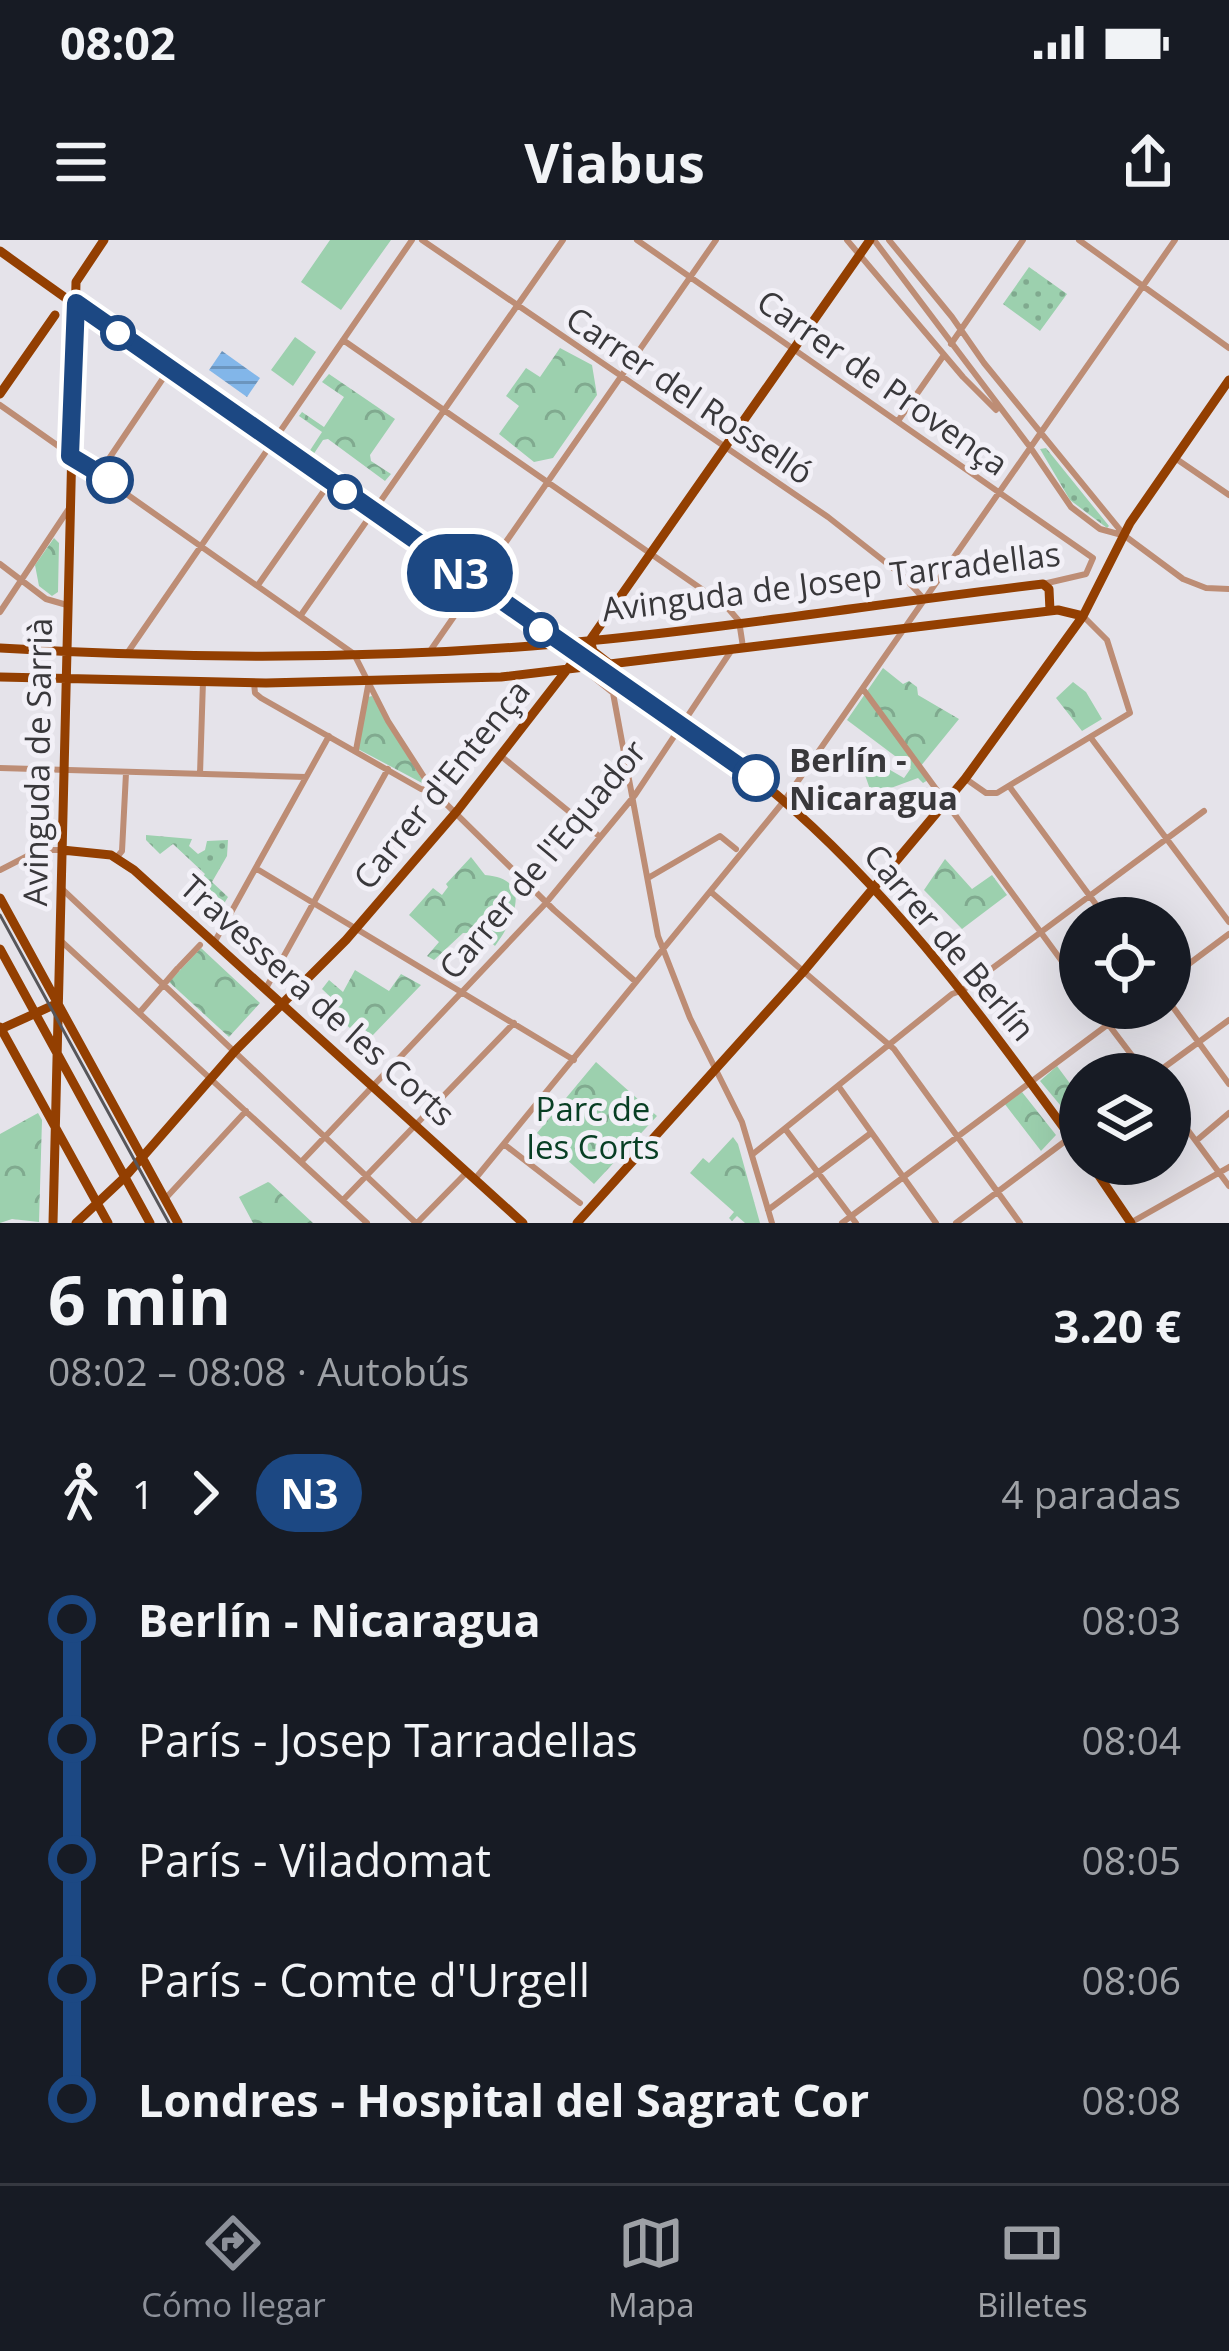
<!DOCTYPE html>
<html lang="es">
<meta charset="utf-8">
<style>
:root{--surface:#171b24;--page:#242831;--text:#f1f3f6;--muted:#9ea1a6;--line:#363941;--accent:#8c9099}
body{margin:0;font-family:"Open Sans",sans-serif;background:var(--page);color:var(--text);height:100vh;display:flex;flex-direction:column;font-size:45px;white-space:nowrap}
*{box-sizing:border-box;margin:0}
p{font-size:39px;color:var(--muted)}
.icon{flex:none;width:66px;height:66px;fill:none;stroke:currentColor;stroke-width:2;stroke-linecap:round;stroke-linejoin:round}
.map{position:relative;height:983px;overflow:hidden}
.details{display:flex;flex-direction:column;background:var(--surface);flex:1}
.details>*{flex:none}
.badge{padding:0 24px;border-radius:39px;font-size:42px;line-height:78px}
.tools{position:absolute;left:1059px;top:657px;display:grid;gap:24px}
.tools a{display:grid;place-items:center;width:132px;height:132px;border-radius:50%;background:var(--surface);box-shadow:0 12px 48px #0002;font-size:60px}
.map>.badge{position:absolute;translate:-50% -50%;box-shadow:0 0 0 6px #fff}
.legs{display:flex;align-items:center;gap:18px;height:132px;padding:0 48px;font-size:39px}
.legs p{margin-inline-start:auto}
.summary{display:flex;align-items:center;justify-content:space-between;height:204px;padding:0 48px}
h1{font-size:66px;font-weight:700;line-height:90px}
ul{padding:0 48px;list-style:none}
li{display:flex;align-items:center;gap:42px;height:120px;font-size:45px}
li i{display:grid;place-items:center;width:18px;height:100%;margin:0 15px;background:currentColor}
li i::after{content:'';width:30px;height:30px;margin:-15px;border:9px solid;border-radius:50%;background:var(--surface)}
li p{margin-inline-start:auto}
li:first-child i{background:linear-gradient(#0000 50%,currentColor 0)}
li:last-child i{background:linear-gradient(currentColor 50%,#0000 0)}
.status{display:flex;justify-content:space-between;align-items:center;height:84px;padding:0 60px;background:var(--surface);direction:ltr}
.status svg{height:33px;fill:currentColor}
header{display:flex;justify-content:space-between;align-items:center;height:156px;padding:0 48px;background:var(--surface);font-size:54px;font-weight:700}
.menu{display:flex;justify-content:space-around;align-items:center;height:168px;border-top:3px solid var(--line);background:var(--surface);font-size:33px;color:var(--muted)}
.menu a{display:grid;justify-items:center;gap:6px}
.menu .on{color:var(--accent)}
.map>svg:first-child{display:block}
.grass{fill:url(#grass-dots)}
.forest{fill:url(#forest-crowns)}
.pitch{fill:#9cd0ae}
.water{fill:url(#water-rules)}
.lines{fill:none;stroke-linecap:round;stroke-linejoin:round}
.minor{stroke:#bd8d75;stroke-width:6}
.major{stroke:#933f01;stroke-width:9}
.tram{stroke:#57565a;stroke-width:3}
.line-1-casing{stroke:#fff;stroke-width:27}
.line-1{stroke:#1c4883;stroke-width:18}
.stop-1-dot{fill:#fff;stroke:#1c4883;stroke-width:6}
.labels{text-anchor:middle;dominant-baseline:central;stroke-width:10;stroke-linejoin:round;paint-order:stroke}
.street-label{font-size:33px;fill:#39383b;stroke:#f2f0f7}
.stop-label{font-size:33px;font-weight:bold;fill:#39383b;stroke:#f2f0f7;text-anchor:start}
.park-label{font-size:33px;fill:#083f24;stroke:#f2f0f7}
</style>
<div class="status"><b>08:02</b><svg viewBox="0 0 49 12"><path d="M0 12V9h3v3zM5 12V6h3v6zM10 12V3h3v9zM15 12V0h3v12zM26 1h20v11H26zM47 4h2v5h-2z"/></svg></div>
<header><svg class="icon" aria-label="menu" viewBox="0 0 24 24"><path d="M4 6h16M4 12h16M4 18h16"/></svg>Viabus<svg class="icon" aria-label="share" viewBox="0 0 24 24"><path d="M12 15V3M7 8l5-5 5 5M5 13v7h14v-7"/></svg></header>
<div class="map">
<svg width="1229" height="983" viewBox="0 0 1229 983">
<defs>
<pattern id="grass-dots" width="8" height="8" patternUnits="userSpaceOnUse" patternTransform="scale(3)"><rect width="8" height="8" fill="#9cd0ae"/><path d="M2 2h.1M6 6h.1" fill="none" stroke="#80aa8f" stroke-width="1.8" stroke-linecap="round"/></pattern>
<pattern id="forest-crowns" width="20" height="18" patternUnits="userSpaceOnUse" patternTransform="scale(3)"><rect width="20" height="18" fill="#9cd0ae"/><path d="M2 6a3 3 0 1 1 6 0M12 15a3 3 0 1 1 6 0" fill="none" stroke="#80aa8f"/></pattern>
<pattern id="water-rules" width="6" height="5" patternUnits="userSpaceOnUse" patternTransform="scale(3)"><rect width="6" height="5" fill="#82b6e9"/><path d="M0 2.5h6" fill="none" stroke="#6b95be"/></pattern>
</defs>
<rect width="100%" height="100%" fill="#e5e3ea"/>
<path class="grass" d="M 1029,27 L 1067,54 L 1040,91 L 1003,64 Z
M 1046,208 L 1109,286 L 1107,288 L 1070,260 L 1040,209 Z
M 146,595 L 192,599 L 189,606 L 198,614 L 205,610 L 207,601 L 228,600 L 227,616 L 212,642 L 228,657 L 220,670 L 195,646 L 205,634 L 173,604 L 160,614 L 146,600 Z"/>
<path class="forest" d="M 560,108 L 592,125 L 597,155 L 553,218 L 534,222 L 499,194 L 519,166 L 506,156 L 526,128 L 540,137 Z
M 329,134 L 395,179 L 370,215 L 371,221 L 391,234 L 385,241 L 328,199 L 323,200 L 311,218 L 307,215 L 322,192 L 299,176 L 302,172 L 324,187 L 344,157 L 322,142 Z
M 54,298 L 59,303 L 58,352 L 52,356 L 39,346 L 35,325 Z
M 883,428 L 903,444 L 909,441 L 917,447 L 918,455 L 959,479 L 920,527 L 928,540 L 923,543 L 918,538 L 872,555 L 865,535 L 885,527 L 904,538 L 911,528 L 847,480 Z
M 1073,442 L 1086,452 L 1102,479 L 1082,491 L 1056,458 Z
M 372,456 L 423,541 L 422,543 L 358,509 L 368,457 Z
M 471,617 L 485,635 C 535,639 513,681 495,706 L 481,693 L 463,693 L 434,720 L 427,716 L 439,702 L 409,675 L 433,648 L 442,655 L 448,647 L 446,644 Z
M 945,619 L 972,649 L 992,635 L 1007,655 L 962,689 L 924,650 Z
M 201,708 L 260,763 L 229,797 L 169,742 Z
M 355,730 L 389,751 L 401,734 L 421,745 L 372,796 L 356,782 L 350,788 L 331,772 L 338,764 L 322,749 L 329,740 L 343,752 Z
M 596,822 L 657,876 L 594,944 L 537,893 Z
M 1057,826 L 1080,857 L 1080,882 L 1076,884 L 1040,841 Z
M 1022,852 L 1056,895 L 1041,911 L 1004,863 Z
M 38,873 L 42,880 L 39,982 L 12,979 L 0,983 L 0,894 Z
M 733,897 L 738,904 L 760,983 L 745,983 L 737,976 L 732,981 L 729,978 L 734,972 L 690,933 L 703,918 L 709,923 Z
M 268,942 L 270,943 L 313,983 L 253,983 L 239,957 Z"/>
<path class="pitch" d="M 330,0 L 391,0 L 341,70 L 301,42 Z
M 295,97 L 316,112 L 293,146 L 271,130 Z"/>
<path class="water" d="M 222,111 L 260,138 L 247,157 L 209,130 Z"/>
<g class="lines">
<path class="minor" d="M 422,0 L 828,277 L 903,336 L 923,358
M 637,0 L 1093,318 L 1086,334 L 1043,344
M 847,0 L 963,137 L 996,170
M 874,0 L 1030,207 L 1071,267 L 1100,289 L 1122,295
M 889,0 L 952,77 L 984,123 L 1125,296 L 1183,339 L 1206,348 L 1229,349
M 1079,0 L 1229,108
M 343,100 L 726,366 L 739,381 L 743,407
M 951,104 L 1023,0
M 0,165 L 354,414 L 388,481 L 433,551 L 554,670 L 636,742
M 898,181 L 944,115
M 1175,218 L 1229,255
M 100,232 L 168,131
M 0,324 L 46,359 L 67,365
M 258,345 L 328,245
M 0,372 L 68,270
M 301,375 L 563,0
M 430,411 L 716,0
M 128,412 L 412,0
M 582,428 L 613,453 L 658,696 L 690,778 L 742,882 L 772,983
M 254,443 L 255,453 L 261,458 L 421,549 L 433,551
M 863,449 L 1080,746
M 1091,498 L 1229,682
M 356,510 L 368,446
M 501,516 L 599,596
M 0,528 L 306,537
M 200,534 L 203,441
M 966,539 L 986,553 L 997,553 L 1130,473 L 1107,400 L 1083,376
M 1009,546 L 1106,678
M 117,617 L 122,611 L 126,533
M 257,629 L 574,820
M 0,630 L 39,610 L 62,610
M 648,638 L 720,596 L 736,609
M 61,648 L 416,983
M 711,652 L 894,809 L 1020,983
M 61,701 L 367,983
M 214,703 L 329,496
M 179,727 L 200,705
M 1170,738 L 1229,694
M 265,750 L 388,529
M 1170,763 L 1229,844
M 1096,768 L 1146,834
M 140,772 L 177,729
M 1155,834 L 1229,780
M 839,847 L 936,983
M 1170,866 L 1229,946
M 786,890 L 856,983
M 1196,901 L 1229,873
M 505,905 L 580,963
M 753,914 L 952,754 L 963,750 L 1204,571
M 302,921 L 546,663 L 635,555 L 731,411
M 1130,924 L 1133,929
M 475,939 L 784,561 L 1175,0
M 165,959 L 246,871
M 343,960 L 514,783
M 768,970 L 871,893
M 417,983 L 467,932
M 842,983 L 1130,768
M 956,983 L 1080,890
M 1130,983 L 1229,927"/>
<path class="major" d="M 0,11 C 172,135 347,255 521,376 C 612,439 711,495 794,570 C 906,670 992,789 1080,910
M 0,154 L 55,75
M 590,400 L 593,411 L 611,425
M 0,408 C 184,419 372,420 555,404 C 718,390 881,363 1043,344 L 1049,349 L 1050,371
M 0,437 L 266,443 L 501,437 L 1058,370 L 1083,376
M 62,610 L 111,615 L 134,630 L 523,983
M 0,658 L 178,983
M 0,709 L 150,983
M 0,787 L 108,983
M 1,789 L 58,763
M 1091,924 L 1131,983
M 53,983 L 76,42 L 104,0
M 76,983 L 125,937 L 235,811 L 346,700 L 458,570 L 590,400 L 870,0
M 577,983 L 803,732 L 965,539 L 1083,376 L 1130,283 L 1229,140"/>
<path class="tram" d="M 0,675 L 169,983"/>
</g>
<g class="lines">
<defs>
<path id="line-1" d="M 110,240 L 70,216 L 76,63 L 756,538"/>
</defs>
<use href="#line-1" class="line-1-casing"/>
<use href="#line-1" class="line-1"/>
</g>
<g class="stop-1-dot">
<circle cx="118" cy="93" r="15"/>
<circle cx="110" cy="240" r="21"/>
<circle cx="345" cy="252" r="15"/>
<circle cx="541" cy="390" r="15"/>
<circle cx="756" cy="538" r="21"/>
</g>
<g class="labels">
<g class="street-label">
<text transform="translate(883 142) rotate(35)">Carrer de Provença</text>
<text transform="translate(690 155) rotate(34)">Carrer del Rosselló</text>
<text transform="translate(831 341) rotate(-7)">Avinguda de Josep Tarradellas</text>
<text transform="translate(37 522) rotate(-89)">Avinguda de Sarrià</text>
<text transform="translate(441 544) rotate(-51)">Carrer d'Entença</text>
<text transform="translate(542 619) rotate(-50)">Carrer de l'Equador</text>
<text transform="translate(950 702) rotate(50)">Carrer de Berlín</text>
<text transform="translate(318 760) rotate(42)">Travessera de les Corts</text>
</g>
<g class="stop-label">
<text x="789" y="519">Berlín -<tspan x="789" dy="38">Nicaragua</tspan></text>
</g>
<g class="park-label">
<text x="593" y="868">Parc de<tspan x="593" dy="38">les Corts</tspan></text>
</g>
</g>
</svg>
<div class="tools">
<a><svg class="icon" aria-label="locate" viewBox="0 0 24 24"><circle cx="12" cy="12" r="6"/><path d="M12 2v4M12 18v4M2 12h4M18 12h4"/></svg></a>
<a><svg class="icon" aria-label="layers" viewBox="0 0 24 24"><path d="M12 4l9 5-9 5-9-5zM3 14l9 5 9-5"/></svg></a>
</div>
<b class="badge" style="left:460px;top:333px;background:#1c4883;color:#fff">N3</b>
</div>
<section class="details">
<div class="summary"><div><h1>6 min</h1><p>08:02 – 08:08 · Autobús</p></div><b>3.20 €</b></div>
<div class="legs"><svg class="icon" aria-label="walk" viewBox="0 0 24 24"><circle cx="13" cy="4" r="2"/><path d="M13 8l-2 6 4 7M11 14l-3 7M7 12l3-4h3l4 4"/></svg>1<svg class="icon" aria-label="forward" viewBox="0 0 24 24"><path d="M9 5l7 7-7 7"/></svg><b class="badge" style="background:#1c4883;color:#fff">N3</b><p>4 paradas</p></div>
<ul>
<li><i style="color:#1c4883"></i><b>Berlín - Nicaragua</b><p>08:03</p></li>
<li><i style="color:#1c4883"></i><span>París - Josep Tarradellas</span><p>08:04</p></li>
<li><i style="color:#1c4883"></i><span>París - Viladomat</span><p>08:05</p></li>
<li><i style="color:#1c4883"></i><span>París - Comte d'Urgell</span><p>08:06</p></li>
<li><i style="color:#1c4883"></i><b>Londres - Hospital del Sagrat Cor</b><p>08:08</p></li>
</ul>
</section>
<nav class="menu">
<a class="on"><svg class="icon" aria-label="directions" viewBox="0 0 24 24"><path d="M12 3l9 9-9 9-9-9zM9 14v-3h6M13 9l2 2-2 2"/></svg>Cómo llegar</a>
<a><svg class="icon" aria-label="map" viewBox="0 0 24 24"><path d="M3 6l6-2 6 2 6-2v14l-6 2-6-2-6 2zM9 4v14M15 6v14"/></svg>Mapa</a>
<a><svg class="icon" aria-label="tickets" viewBox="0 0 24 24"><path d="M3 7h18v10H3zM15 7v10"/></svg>Billetes</a>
</nav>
